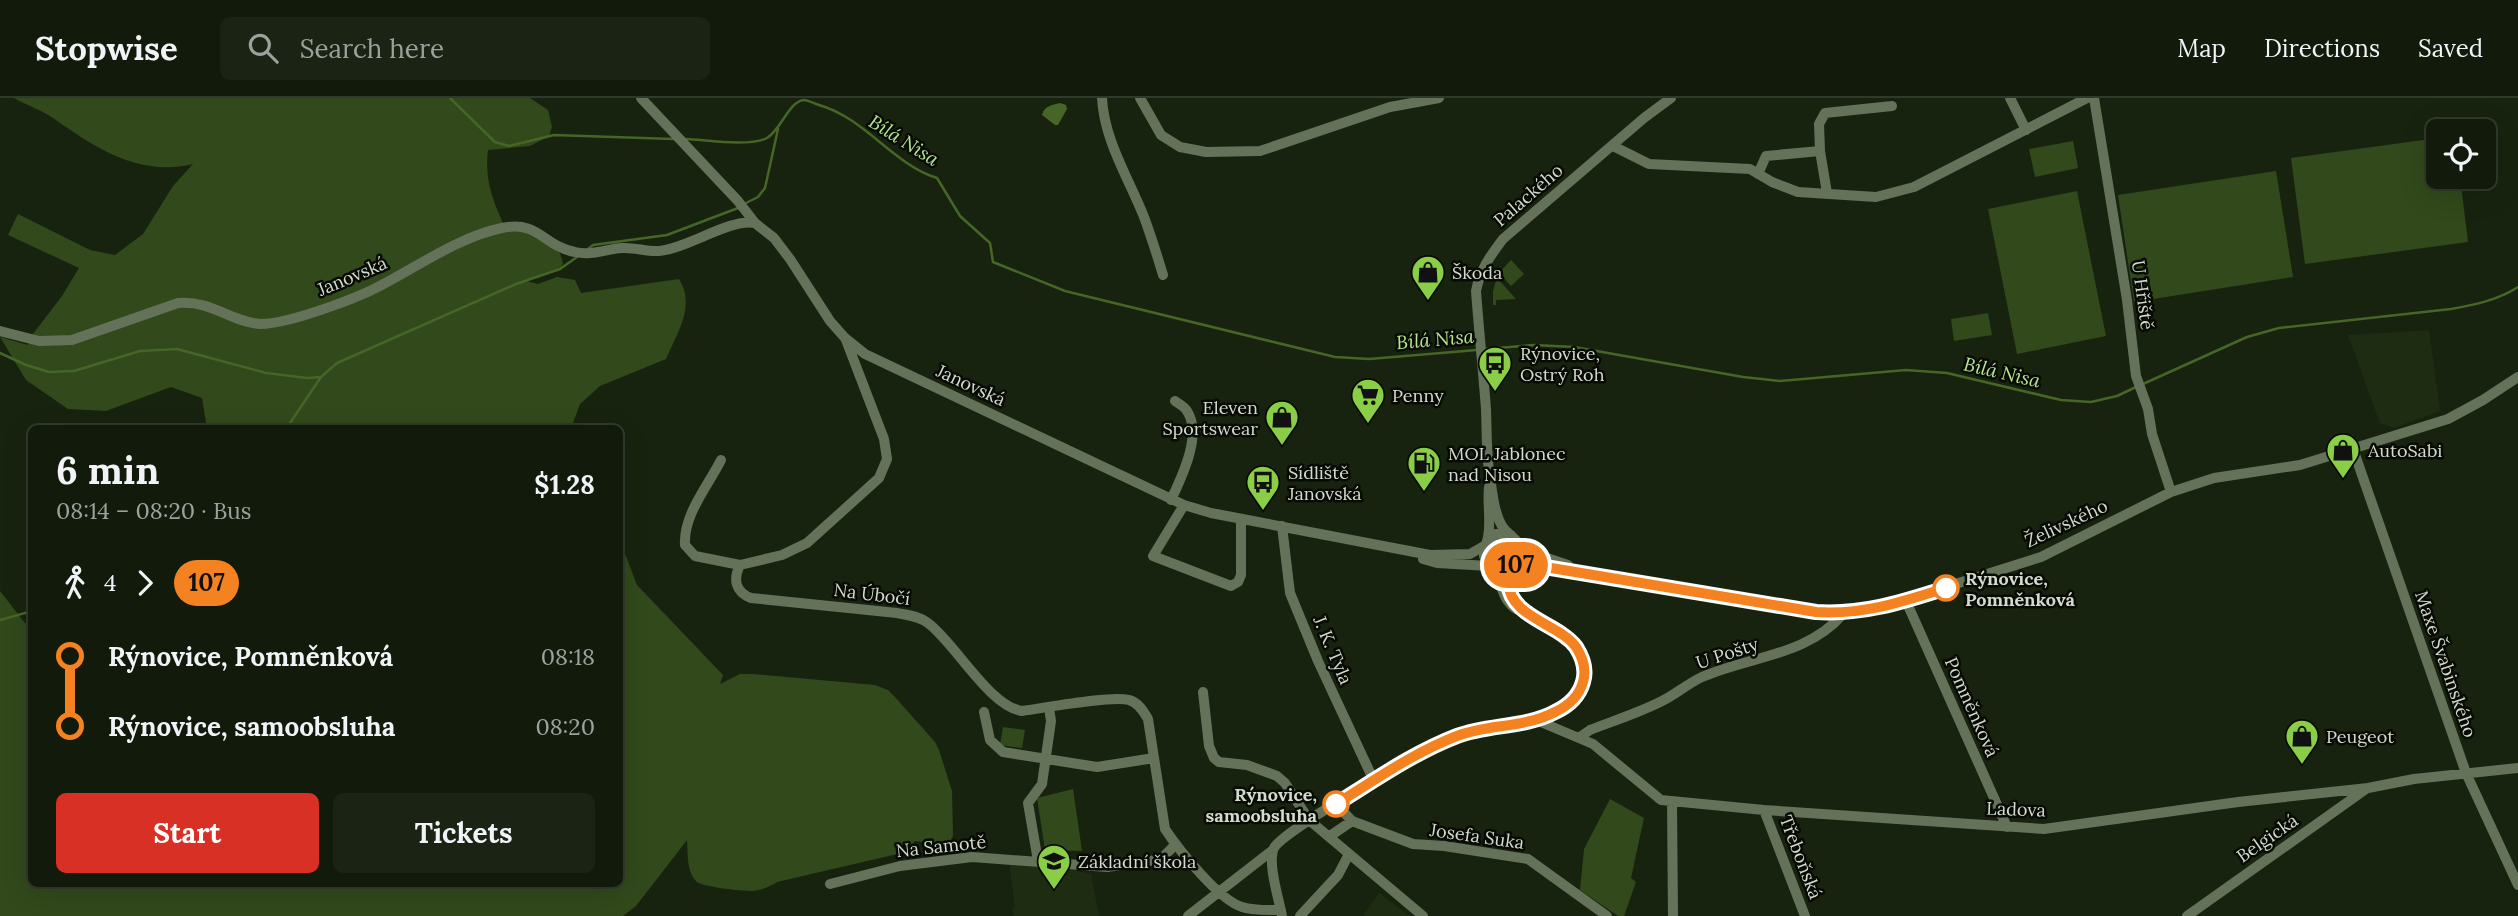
<!DOCTYPE html>
<meta charset="utf-8">
<style>
:root{--surface:#121a0b;--page:#1b2314;--text:#f1f3f6;--muted:#9ca19d;--line:#31382c;--accent:#d93025}
body{margin:0;font-family:Lora,serif;background:var(--page);color:var(--text);height:100vh;display:flex;flex-direction:column;font-size:26px;white-space:nowrap}
*{box-sizing:border-box;margin:0}
p{font-size:23px;color:var(--muted)}
.icon{flex:none;width:38px;height:38px;fill:none;stroke:currentColor;stroke-width:2;stroke-linecap:round;stroke-linejoin:round}
.map{position:relative;flex:1;overflow:hidden}
.drawer{position:absolute;left:28px;top:327px;width:595px;height:462px;display:flex;flex-direction:column;background:var(--surface);border-radius:10px;box-shadow:0 7px 28px #0002,0 0 0 2px var(--line)}
.drawer>*{flex:none}
.badge{padding:0 14px;border-radius:23px;font-size:24px;line-height:46px}
.fabs{position:absolute;left:2426px;top:21px;display:grid;gap:14px}
.fabs a{display:grid;place-items:center;width:70px;height:70px;border-radius:10px;background:var(--surface);box-shadow:0 7px 28px #0002,0 0 0 2px var(--line);font-size:35px}
.map>.badge{position:absolute;translate:-50% -50%;box-shadow:0 0 0 4px #fff}
.legs{display:flex;align-items:center;gap:10px;height:77px;padding:0 28px;font-size:23px}
.legs p{margin-inline-start:auto}
.summary{display:flex;align-items:center;justify-content:space-between;height:119px;padding:0 28px}
h1{font-size:38px;font-weight:700;line-height:52px}
.action{display:flex;gap:14px;margin-top:auto;padding:14px 28px}
.action a{flex:1;height:80px;border-radius:10px;background:var(--accent);color:#fff;font-size:28px;font-weight:700;line-height:80px;text-align:center}
.action a+a{background:var(--page);color:var(--text)}
ul{padding:0 28px;list-style:none}
li{display:flex;align-items:center;gap:24px;height:70px;font-size:26px}
li i{display:grid;place-items:center;width:10px;height:100%;margin:0 9px;background:currentColor}
li i::after{content:'';width:18px;height:18px;margin:-9px;border:5px solid;border-radius:50%;background:var(--surface)}
li p{margin-inline-start:auto}
li:first-child i{background:linear-gradient(#0000 50%,currentColor 0)}
li:last-child i{background:linear-gradient(currentColor 50%,#0000 0)}
header{display:flex;align-items:center;gap:42px;box-sizing:border-box;height:98px;padding:0 35px;background:var(--surface);border-bottom:2px solid var(--line)}
header strong{font-size:33px}
nav{display:flex;gap:38px;margin-inline-start:auto;font-size:24px}
.search{width:490px;height:63px;background:var(--page);display:flex;align-items:center;gap:18px;box-sizing:border-box;padding:0 24px;border-radius:10px;color:var(--muted);font-size:26px}
.map>svg:first-child{display:block}
.built{fill:#1e2d11}
.green{fill:#31491b}
.water{fill:#456627}
.lines{fill:none;stroke-linecap:round;stroke-linejoin:round}
.stream{stroke:#456627;stroke-width:2.5}
.minor{stroke:#637258;stroke-width:10}
.line-1-casing{stroke:#fff;stroke-width:16}
.line-1{stroke:#f58220;stroke-width:10}
.stop-1-dot{fill:#fff;stroke:#f58220;stroke-width:3.5}
.labels{text-anchor:middle;dominant-baseline:central;stroke-width:5;stroke-linejoin:round;paint-order:stroke}
.street-label{font-size:18px;fill:#d3dbce;stroke:#070b04}
.poi-label{font-size:18px;fill:#d3dbce;stroke:#070b04;text-anchor:start}
.stop-label{font-size:18px;font-weight:bold;fill:#d3dbce;stroke:#070b04;text-anchor:start}
.water-label{font-size:19px;font-style:italic;fill:#b5e78d;stroke:#070b04}
</style>
<header>
<strong>Stopwise</strong>
<div class="search"><svg class="icon" aria-label="search" viewBox="0 0 24 24"><circle cx="10" cy="10" r="6"/><path d="M15 15l6 6"/></svg>Search here</div>
<nav><a>Map</a><a>Directions</a><a>Saved</a></nav>
</header>
<div class="map">
<svg width="2518" height="818" viewBox="0 0 2518 818">
<rect width="100%" height="100%" fill="#18230f"/>
<path class="built" d="M 2429,232 L 2440,313 L 2394,330 L 2380,325 L 2348,237 Z
M 1009,763 L 1041,766 L 1091,776 L 1099,818 L 1014,818 L 1012,811 L 1015,810 Z
M 1379,795 L 1401,812 L 1409,818 L 1363,818 Z"/>
<path class="green" d="M 14,0 L 530,0 L 548,12 L 552,29 L 549,38 L 530,48 L 488,52 C 484,83 494,106 507,134 C 529,129 543,144 560,155 L 563,165 L 561,169 L 526,183 L 538,186 L 557,179 L 575,182 L 581,195 L 679,181 C 696,208 677,235 666,261 L 600,288 L 580,306 L 573,325 L 575,331 L 207,331 L 202,300 L 171,289 L 106,313 L 68,311 L 26,282 L 0,239 L 28,247 L 33,236 L 62,198 L 79,170 L 8,137 L 18,116 L 90,152 L 115,157 L 143,136 L 173,88 L 193,66 C 138,79 96,50 53,20 C 42,12 26,7 14,0 Z
M 2438,40 L 2438,79 L 2460,79 L 2468,144 L 2305,166 L 2291,60 Z
M 2073,43 L 2078,70 L 2035,79 L 2029,51 Z
M 2276,73 L 2293,179 L 2134,204 L 2118,97 Z
M 2077,93 L 2106,238 L 2017,256 L 1988,111 Z
M 1511,162 L 1524,176 L 1511,188 L 1499,175 Z
M 1497,179 L 1497,180 L 1516,201 L 1496,202 L 1496,207 L 1493,207 L 1493,193 Z
M 1988,215 L 1992,237 L 1954,243 L 1951,221 Z
M1490 454a12 12 0 1 1 24 0a12 12 0 1 1-24 0Z
M 620,443 L 637,487 L 723,577 L 720,586 L 740,576 L 753,576 L 875,587 L 888,592 L 895,599 L 935,644 L 939,652 L 952,693 L 953,738 L 950,743 L 938,746 L 915,743 L 906,754 L 777,784 C 769,789 760,793 751,793 C 742,793 703,789 697,784 C 686,774 688,754 687,742 L 636,808 L 623,818 L 0,818 L 0,493 L 25,525 L 31,526 L 32,786 L 620,786 Z
M 1003,629 L 1025,632 L 1022,650 L 1000,647 Z
M 1073,691 L 1082,753 L 1045,752 L 1037,700 Z
M 1610,701 L 1644,720 L 1631,780 L 1636,784 L 1624,818 L 1618,818 L 1580,792 L 1584,751 Z"/>
<path class="water" d="M 1060,5 L 1066,7 L 1067,11 L 1058,27 L 1055,27 L 1042,17 C 1044,8 1052,7 1060,5 Z"/>
<g class="lines">
<path class="stream" d="M 450,0 L 495,44 L 509,48 L 554,37 L 673,41
M 687,41 C 707,42 749,49 767,40 C 781,32 789,3 804,2 C 808,2 815,6 819,7 C 865,20 894,67 937,80 L 960,118 L 990,145 L 993,164 L 1065,193 L 1335,259 L 1369,261 L 1477,252
M 744,106 L 758,99 L 765,90 L 778,31
M 588,151 L 593,147 L 667,137 L 738,110
M 1484,251 L 1534,247 L 1574,249 L 1743,279 L 1780,283 L 1906,272 L 1947,275 L 2061,302 L 2091,304 L 2117,298 L 2136,289
M 0,255 L 26,267 L 49,274 L 74,273 L 140,253 L 177,251 L 266,275 L 307,280 L 321,279
M 2143,286 L 2247,239 L 2279,230 L 2451,211 C 2474,207 2498,202 2518,189
M 286,331 L 321,279 L 337,265 L 516,186 L 560,171 L 577,159
M 0,522 L 32,513"/>
<path class="minor" d="M 641,0 L 738,103 L 755,125 L 774,140 L 790,161 L 830,223 L 845,240 L 865,256 L 1184,407 L 1211,415 L 1430,457 L 1470,456 L 1484,448
M 1102,0 C 1104,42 1129,81 1144,119 C 1151,138 1157,157 1163,177
M 1140,0 L 1161,37 L 1180,49 L 1206,54 L 1260,53 L 1390,9 L 1439,0
M 2010,0 L 2026,32
M 2094,0 L 2127,202 L 2136,278 L 2148,311 L 2152,336 L 2171,394
M 1613,48 L 1649,66 L 1750,71 L 1772,84 L 1798,94 L 1876,99 L 1914,89 L 2087,0
M 1820,53 L 1819,26 L 1825,15 L 1892,8
M 1758,76 L 1766,58 L 1820,53 L 1827,95
M 0,233 L 39,243 L 72,242 L 178,205 C 211,202 231,224 260,226 C 268,226 279,224 287,222 C 309,217 351,202 372,192 C 413,172 457,139 502,130 C 539,122 543,148 575,154 C 591,158 606,151 622,150 C 634,149 647,154 659,153 C 689,150 730,120 755,125
M 2353,351 L 2466,675 L 2518,787
M 721,362 C 708,388 683,417 685,447 L 695,458 L 740,467 L 782,457 L 807,445 L 879,380 L 887,361 L 884,341 L 846,242
M 1171,402 C 1181,380 1203,337 1187,313 C 1185,309 1179,306 1175,303
M 1184,407 L 1153,458 L 1231,488 L 1238,484 L 1241,477 L 1241,421
M 1282,428 L 1290,495 L 1318,563 L 1374,683
M 1511,437 L 1496,436 L 1487,443 L 1484,458 L 1492,470 C 1503,476 1518,473 1521,458 C 1524,443 1509,439 1502,428 C 1495,416 1493,400 1491,386 C 1486,362 1487,336 1486,311 C 1483,272 1479,233 1476,193 C 1480,172 1490,158 1503,141 L 1644,20 L 1671,0
M 1487,443 C 1492,428 1487,406 1489,389
M 1520,449 L 1535,456 L 1568,467
M 1423,461 L 1437,465 L 1489,468
M 740,467 C 733,481 735,494 751,500 L 897,515 C 907,517 919,518 928,525 C 955,545 989,608 1022,613 C 1045,610 1111,597 1129,602 C 1138,604 1144,614 1148,621 L 1165,731 C 1179,752 1219,802 1242,809 C 1254,813 1268,812 1281,812
M 1516,467 L 1533,467 L 1817,514 L 1843,516 L 1876,511 L 2041,459 L 2171,394 L 2214,380 L 2300,367 L 2448,321 L 2483,302 L 2518,279
M 1492,470 C 1503,484 1500,500 1516,511
M 1906,503 L 2007,729
M 1203,594 L 1209,648 L 1214,660 L 1219,664 L 1247,667 L 1277,678 L 1285,685 L 1309,722 L 1423,818
M 984,614 L 990,642 L 1003,654 L 1097,669 L 1154,660
M 1536,622 L 1593,646 L 1661,702 L 1764,712 L 2044,731 L 2238,704 L 2368,690 L 2414,681 L 2518,670
M 1580,639 L 1590,632 C 1613,623 1638,615 1660,604 C 1675,597 1687,586 1702,579 C 1750,558 1807,558 1843,516
M 1672,704 L 1673,818
M 1336,706 L 1352,723 L 1413,746 L 1444,748 L 1528,761 L 1607,818
M 1764,712 L 1805,818
M 1330,738 L 1352,723
M 1038,763 L 1028,705 L 1042,686 L 1051,623 L 1049,610
M 830,786 L 900,768 L 972,759 L 1107,769 L 1156,762 L 1164,758 L 1176,746
M 1188,818 L 1273,752
M 1282,818 C 1279,801 1267,765 1274,750 C 1283,732 1434,646 1459,637 C 1495,625 1546,632 1573,601 C 1582,592 1587,579 1584,567 C 1576,527 1511,527 1508,484 C 1508,478 1509,475 1513,470
M 1300,818 L 1338,777 L 1349,756
M 2187,818 L 2366,691"/>
</g>
<g class="lines">
<defs>
<path id="line-1" d="M 1336,706 C 1375,682 1413,655 1457,638 C 1488,626 1525,630 1555,614 C 1568,608 1579,598 1583,584 C 1587,571 1583,560 1576,549 C 1558,525 1511,520 1508,485 C 1508,479 1508,475 1513,471 C 1519,465 1525,466 1533,467 L 1816,514 C 1863,517 1902,504 1946,490"/>
</defs>
<use href="#line-1" class="line-1-casing"/>
<use href="#line-1" class="line-1"/>
</g>
<defs>
<symbol id="shop-pin" viewBox="-11 -11 22 30"><path d="M0 17L-7.5 6A9.5 9.5 0 1 1 7.5 6Z" fill="#8ace47" stroke="#070b04"/><path d="M-5-2.5h2.3a2.7 3.5 0 0 1 5.4 0H5L5.5 6h-11ZM-1.5-2.5h3a1.5 2.3 0 0 0-3 0Z" fill="#111"/></symbol>
<symbol id="bus-pin" viewBox="-11 -11 22 30"><path d="M0 17L-7.5 6A9.5 9.5 0 1 1 7.5 6Z" fill="#8ace47" stroke="#070b04"/><path d="M-5-6H5V4H4V6H2V4H-2V6H-4V4H-5ZM-3.5-4V0h7V-4ZM-3.5 1.2v1.5H-2V1.2ZM2 1.2v1.5H3.5V1.2Z" fill="#111"/></symbol>
<symbol id="supermarket-pin" viewBox="-11 -11 22 30"><path d="M0 17L-7.5 6A9.5 9.5 0 1 1 7.5 6Z" fill="#8ace47" stroke="#070b04"/><path d="M-6-5.5h2.5l.6 2H6L4.5 2H-2.5L-4.4-4H-6ZM-1.5 3.2a1.3 1.3 0 1 0 .1 0ZM3 3.2a1.3 1.3 0 1 0 .1 0Z" fill="#111"/></symbol>
<symbol id="fuel-pin" viewBox="-11 -11 22 30"><path d="M0 17L-7.5 6A9.5 9.5 0 1 1 7.5 6Z" fill="#8ace47" stroke="#070b04"/><path d="M-5.5-6h7V0h2V4h1.3V-2.5L3-4.5l.8-.8L6-3V5H2.5V1h-1V6h-7ZM-4.2-4.7v3.2H.2V-4.7Z" fill="#111"/></symbol>
<symbol id="school-pin" viewBox="-11 -11 22 30"><path d="M0 17L-7.5 6A9.5 9.5 0 1 1 7.5 6Z" fill="#8ace47" stroke="#070b04"/><path d="M0-5L7-2L0 1L-7-2ZM-4 1L0 2.5L4 1V4Q0 6-4 4Z" fill="#111"/></symbol>
</defs>
<g fill-rule="evenodd">
<use href="#shop-pin" x="1409" y="155" width="38" height="52"/>
<use href="#bus-pin" x="1476" y="246" width="38" height="52"/>
<use href="#supermarket-pin" x="1349" y="278" width="38" height="52"/>
<use href="#shop-pin" x="1263" y="300" width="38" height="52"/>
<use href="#shop-pin" x="2324" y="333" width="38" height="52"/>
<use href="#fuel-pin" x="1405" y="346" width="38" height="52"/>
<use href="#bus-pin" x="1244" y="365" width="38" height="52"/>
<use href="#shop-pin" x="2283" y="619" width="38" height="52"/>
<use href="#school-pin" x="1035" y="744" width="38" height="52"/>
</g>
<g class="stop-1-dot">
<circle cx="1946" cy="490" r="12"/>
<circle cx="1336" cy="706" r="12"/>
</g>
<g class="labels">
<g class="street-label">
<text transform="translate(1528 97) rotate(-41)">Palackého</text>
<text transform="translate(352 178) rotate(-23)">Janovská</text>
<text transform="translate(2143 197) rotate(82)">U Hřiště</text>
<text transform="translate(971 287) rotate(25)">Janovská</text>
<text transform="translate(2066 425) rotate(-25)">Želivského</text>
<text transform="translate(872 496) rotate(7)">Na Úbočí</text>
<text transform="translate(1333 552) rotate(67)">J. K. Tyla</text>
<text transform="translate(1727 555) rotate(-18)">U Pošty</text>
<text transform="translate(2446 566) rotate(71)">Maxe Švabinského</text>
<text transform="translate(1972 609) rotate(66)">Pomněnková</text>
<text transform="translate(2016 711) rotate(2)">Ladova</text>
<text transform="translate(1477 738) rotate(8)">Josefa Suka</text>
<text transform="translate(2267 740) rotate(-35)">Belgická</text>
<text transform="translate(941 748) rotate(-6)">Na Samotě</text>
<text transform="translate(1801 759) rotate(69)">Třeboňská</text>
</g>
<g class="poi-label">
<text x="1452" y="174">Škoda</text>
<text x="1520" y="255">Rýnovice,<tspan x="1520" dy="21">Ostrý Roh</tspan></text>
<text x="1392" y="297">Penny</text>
<text x="1258" y="309" text-anchor="end">Eleven<tspan x="1258" dy="21">Sportswear</tspan></text>
<text x="2368" y="352">AutoSabi</text>
<text x="1448" y="355">MOL Jablonec<tspan x="1448" dy="21">nad Nisou</tspan></text>
<text x="1288" y="374">Sídliště<tspan x="1288" dy="21">Janovská</tspan></text>
<text x="2326" y="638">Peugeot</text>
<text x="1078" y="763">Základní škola</text>
</g>
<g class="stop-label">
<text x="1965" y="480">Rýnovice,<tspan x="1965" dy="21">Pomněnková</tspan></text>
<text x="1317" y="696" text-anchor="end">Rýnovice,<tspan x="1317" dy="21">samoobsluha</tspan></text>
</g>
<g class="water-label">
<text transform="translate(904 42) rotate(32)">Bílá Nisa</text>
<text transform="translate(1435 241) rotate(-5)">Bílá Nisa</text>
<text transform="translate(2002 274) rotate(13)">Bílá Nisa</text>
</g>
</g>
</svg>
<div class="fabs">
<a><svg class="icon" aria-label="locate" viewBox="0 0 24 24"><circle cx="12" cy="12" r="6"/><path d="M12 2v4M12 18v4M2 12h4M18 12h4"/></svg></a>
</div>
<b class="badge" style="left:1516px;top:467px;background:#f58220;color:#111">107</b>
<section class="drawer">
<div class="summary"><div><h1>6 min</h1><p>08:14 – 08:20 · Bus</p></div><b>$1.28</b></div>
<div class="legs"><svg class="icon" aria-label="walk" viewBox="0 0 24 24"><circle cx="13" cy="4" r="2"/><path d="M13 8l-2 6 4 7M11 14l-3 7M7 12l3-4h3l4 4"/></svg>4<svg class="icon" aria-label="forward" viewBox="0 0 24 24"><path d="M9 5l7 7-7 7"/></svg><b class="badge" style="background:#f58220;color:#111">107</b></div>
<ul>
<li><i style="color:#f58220"></i><b>Rýnovice, Pomněnková</b><p>08:18</p></li>
<li><i style="color:#f58220"></i><b>Rýnovice, samoobsluha</b><p>08:20</p></li>
</ul>
<div class="action"><a>Start</a><a>Tickets</a></div>
</section>
</div>
